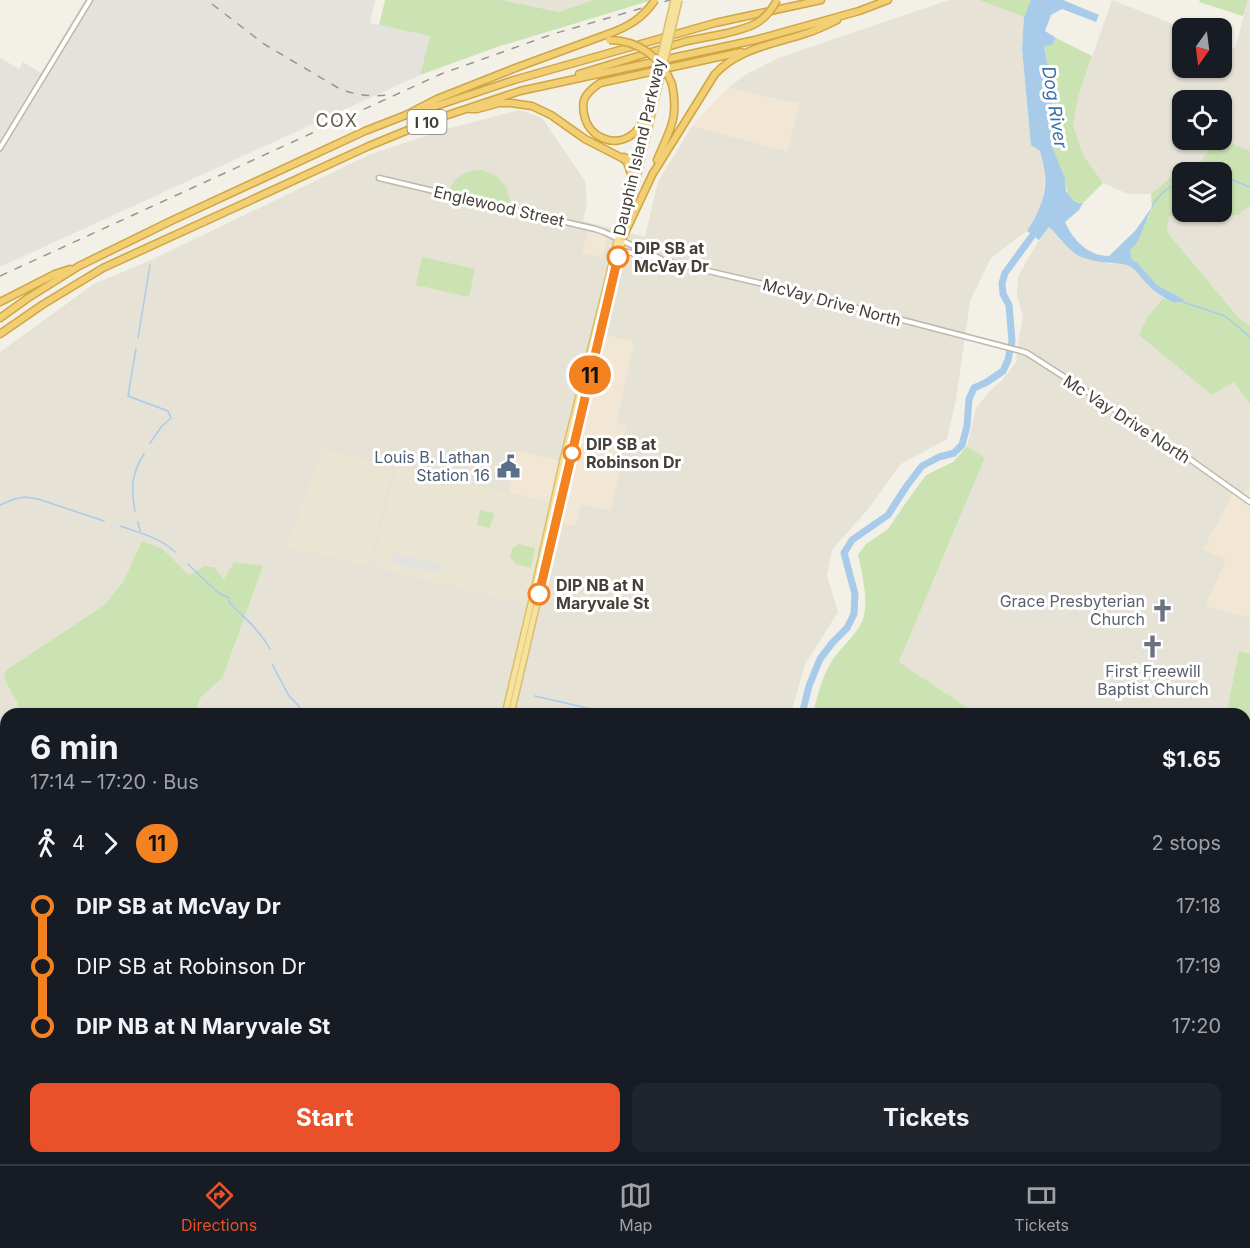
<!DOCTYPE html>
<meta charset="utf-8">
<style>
:root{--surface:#171b24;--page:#20242c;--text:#f1f3f6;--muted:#9ea1a6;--line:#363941;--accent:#e85129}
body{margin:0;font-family:Inter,sans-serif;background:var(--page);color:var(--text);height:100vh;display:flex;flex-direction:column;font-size:22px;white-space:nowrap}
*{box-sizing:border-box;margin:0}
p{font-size:20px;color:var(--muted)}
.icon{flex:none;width:33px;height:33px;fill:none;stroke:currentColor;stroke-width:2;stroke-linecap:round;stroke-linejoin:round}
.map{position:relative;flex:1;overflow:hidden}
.sheet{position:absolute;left:0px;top:708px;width:1251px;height:456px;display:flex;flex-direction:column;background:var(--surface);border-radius:18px 18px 0 0;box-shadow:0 2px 4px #0004}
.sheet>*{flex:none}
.badge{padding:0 12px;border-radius:20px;font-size:21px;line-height:39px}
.needle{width:39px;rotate:194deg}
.fabs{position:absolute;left:1172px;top:18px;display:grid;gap:12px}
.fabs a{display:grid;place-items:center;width:60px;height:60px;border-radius:12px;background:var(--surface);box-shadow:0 2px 4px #0004;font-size:30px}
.map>.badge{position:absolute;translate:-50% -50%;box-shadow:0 0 0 3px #fff}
.legs{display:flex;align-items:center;gap:9px;height:66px;padding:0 30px;font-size:20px}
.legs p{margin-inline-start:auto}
.headline{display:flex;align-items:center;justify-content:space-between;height:102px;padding:0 30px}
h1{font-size:33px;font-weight:700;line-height:45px}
.button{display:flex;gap:12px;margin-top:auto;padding:12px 30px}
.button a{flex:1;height:69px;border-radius:12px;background:var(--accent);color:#fff;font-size:24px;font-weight:700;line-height:69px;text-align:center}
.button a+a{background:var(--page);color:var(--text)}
ul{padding:0 30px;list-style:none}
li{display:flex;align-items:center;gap:21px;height:60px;font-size:22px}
li i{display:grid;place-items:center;width:9px;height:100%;margin:0 8px;background:currentColor}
li i::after{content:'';width:15px;height:15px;margin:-8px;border:4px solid;border-radius:50%;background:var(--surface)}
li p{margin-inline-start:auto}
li:first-child i{background:linear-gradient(#0000 50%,currentColor 0)}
li:last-child i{background:linear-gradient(currentColor 50%,#0000 0)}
.menu{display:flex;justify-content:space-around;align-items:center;height:84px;border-top:2px solid var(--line);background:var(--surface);font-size:16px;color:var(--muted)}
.menu a{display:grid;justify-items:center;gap:3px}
.menu .current{color:var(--accent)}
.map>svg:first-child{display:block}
.residential{fill:#e6e2d6;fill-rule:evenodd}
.commercial{fill:#f2e7d4}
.industrial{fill:#e5e1dc}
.education{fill:#eae5d2}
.green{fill:#cbe3b3;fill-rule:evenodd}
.parking{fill:#e4e2df}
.water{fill:#a9cbea}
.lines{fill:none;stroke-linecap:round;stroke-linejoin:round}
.stream{stroke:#a9cbea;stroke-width:1.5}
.river{stroke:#a9cbea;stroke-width:7}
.minor-casing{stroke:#bdb8ab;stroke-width:7}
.major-casing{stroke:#d9c06e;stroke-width:8}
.highway-casing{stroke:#d0a544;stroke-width:9}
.minor{stroke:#fff;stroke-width:4}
.major{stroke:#f6e29d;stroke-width:5}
.highway{stroke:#f2cf73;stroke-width:6}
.rail{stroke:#969696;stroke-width:1.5;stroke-dasharray:8 8;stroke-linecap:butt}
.major-bridge-casing{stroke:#d9c06e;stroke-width:8;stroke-linecap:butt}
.highway-bridge-casing{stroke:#d0a544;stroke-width:9;stroke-linecap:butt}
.major-bridge{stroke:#f6e29d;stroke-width:5}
.highway-bridge{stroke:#f2cf73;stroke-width:6}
.line-1-casing{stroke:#fff;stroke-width:14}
.line-1{stroke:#f58220;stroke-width:9}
.stop-1-dot{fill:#fff;stroke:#f58220;stroke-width:3}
.labels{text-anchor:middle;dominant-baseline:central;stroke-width:6;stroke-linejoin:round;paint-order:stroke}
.shield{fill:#fff;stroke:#7d7973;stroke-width:1.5}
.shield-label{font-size:15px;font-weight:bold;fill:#454037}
.street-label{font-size:16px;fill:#454037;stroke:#fff}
.stop-label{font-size:16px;font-weight:bold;fill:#454037;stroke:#fff;text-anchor:start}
.service-label{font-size:16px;fill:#4e5e75;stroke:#fff;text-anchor:end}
.worship-label{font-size:16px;fill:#5b616d;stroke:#fff;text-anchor:end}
.water-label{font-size:18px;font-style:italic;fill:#3972a8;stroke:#fff}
.neighbourhood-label{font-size:18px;letter-spacing:1.5px;fill:#675f4f;stroke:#fff}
</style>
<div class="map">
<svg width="1250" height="1164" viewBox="0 0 1250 1164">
<rect width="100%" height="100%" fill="#f2f0e7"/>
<path class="residential" d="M 502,0 L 593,0 L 559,12 Z
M 949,0 L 979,0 L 1024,17 L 1022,49 L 1031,144 L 1040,151 L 1045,177 L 1042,203 L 1038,215 L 1027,231 L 991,258 L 970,301 L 956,400 L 947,439 L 901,464 L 868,509 L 832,550 L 827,575 L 838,612 L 805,664 L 791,714 L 194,714 L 199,698 L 223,677 L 263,566 L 224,579 L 214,567 L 204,566 L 189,575 L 163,549 L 142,542 L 123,582 L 104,605 L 6,670 L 4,680 L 23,714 L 6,714 L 6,940 L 0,937 L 0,352 L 94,284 L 149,261 L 371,154 L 447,129 L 519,110 L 542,118 L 585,181 L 587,202 L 583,221 L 645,237 L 658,182 L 692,126 L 787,151 L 799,104 L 728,88 L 745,75 L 781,57 ZM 634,342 L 616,423 L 626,426 L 618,457 L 622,458 L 611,510 L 581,504 L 575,526 L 551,503 L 519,452 L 571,464 Z
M 1112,0 L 1183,28 L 1182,68 L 1221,68 L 1221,44 L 1235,49 L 1248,0 L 1250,0 L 1250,151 L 1221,139 L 1221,100 L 1182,100 L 1182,140 L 1216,140 L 1201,161 L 1170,178 L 1151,194 L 1128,194 L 1103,183 L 1083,155 L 1073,125 L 1079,94 Z
M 1250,206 L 1250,326 L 1238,317 L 1167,232 L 1168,216 L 1238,215 Z
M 1049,227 L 1060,237 L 1072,251 L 1080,256 L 1110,264 L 1120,263 L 1129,266 L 1137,272 L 1149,286 L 1163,298 L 1148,316 L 1234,382 L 1250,404 L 1250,488 L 1244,492 L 1233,494 L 1220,519 L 1227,559 L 1206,606 L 1250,617 L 1250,654 L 1239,651 L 1226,714 L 977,714 L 899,662 L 985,459 L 967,446 L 976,408 L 988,393 L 1002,380 L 1016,363 L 1018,344 L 1023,317 L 1017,295 L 1018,276 L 1039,240 Z
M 0,968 L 6,970 L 6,1158 L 130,1158 L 124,1164 L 0,1164 Z
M 1250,1080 L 1250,1164 L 1073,1164 L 1087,1158 L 1245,1158 L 1245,1084 Z
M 560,1158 L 639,1158 L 636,1164 L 560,1164 Z
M 878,1158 L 964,1158 L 961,1164 L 888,1164 Z"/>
<path class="commercial" d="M 728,88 L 799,104 L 787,151 L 692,126 Z
M 588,230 L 608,235 L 602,258 L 582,253 Z
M 602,334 L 634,342 L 616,423 L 626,426 L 618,456 L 622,458 L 611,511 L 581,504 L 575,526 L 547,520 L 551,503 L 509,493 L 518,451 L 571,464 Z
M 1250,488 L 1250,617 L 1206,606 L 1226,560 L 1203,549 L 1233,494 L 1244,492 Z
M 1245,978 L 1250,984 L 1250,1017 L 1245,1021 L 1250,1027 L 1250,1080 L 1245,1084 Z
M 401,1158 L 466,1158 L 491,1164 L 399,1164 Z
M 820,1158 L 854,1158 L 866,1164 L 813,1164 Z
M 969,1158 L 1087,1158 L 1073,1164 L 978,1164 Z"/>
<path class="industrial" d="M 85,0 L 375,0 L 370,23 L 430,36 L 420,75 L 0,267 L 0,58 L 19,69 L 23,62 L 41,73 Z"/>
<path class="education" d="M 322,449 L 393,466 L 368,566 L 287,547 Z
M 397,466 L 551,503 L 529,605 L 373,567 Z
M 191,1158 L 391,1158 L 388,1164 L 185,1164 Z"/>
<path class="green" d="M 385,0 L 502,0 L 559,12 L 593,0 L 650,0 L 649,1 L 497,47 L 420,75 L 430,36 L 379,25 Z
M 979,0 L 1031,0 L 1024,17 Z
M 1200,0 L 1248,0 L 1243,16 L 1199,2 Z
M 1056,38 L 1092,56 L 1079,94 L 1073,125 L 1083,155 L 1103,183 L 1083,203 C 1068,202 1067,191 1065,179 C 1062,167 1053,157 1051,144 C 1049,124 1053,103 1051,83 C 1050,70 1046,58 1044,45 L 1052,45 Z
M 1221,139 L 1250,151 L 1250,206 L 1238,215 L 1169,216 L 1167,232 L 1238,317 L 1250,326 L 1250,404 L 1234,382 L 1212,395 L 1139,335 L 1148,316 L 1163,298 L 1175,303 L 1185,300 L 1157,285 L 1138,263 L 1132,260 L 1130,250 L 1137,243 L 1142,227 L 1149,216 L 1152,207 L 1151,194 L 1170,178 L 1201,161 L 1216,140 ZM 1182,172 L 1221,172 L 1221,212 L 1182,212 Z
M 482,170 C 500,175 510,187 510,205 L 449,191 C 454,177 466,170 482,170 Z
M 422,257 L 475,269 L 469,297 L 416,285 Z
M 967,446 L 985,458 L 899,662 L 977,714 L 813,714 C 817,696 822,677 832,661 C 840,648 861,631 864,616 C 868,596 862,574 858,555 L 866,544 L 888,529 L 907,501 L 926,475 L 953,462 Z
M 480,510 L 494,513 L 490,528 L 477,525 Z
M 142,541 L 163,549 L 189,575 L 204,566 L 214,567 L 224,579 L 234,562 L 263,566 L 223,677 L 200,698 L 194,714 L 23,714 L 4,679 L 6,670 L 104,605 L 123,582 Z
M 519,544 L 535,548 L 531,568 L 516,564 L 510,557 L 512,548 Z
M 1239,651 L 1250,654 L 1250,727 L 1245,732 L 1245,714 L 1226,714 Z
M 1250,754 L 1250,864 L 1245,857 L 1245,759 Z
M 1245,877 L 1250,881 L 1250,973 L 1245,977 Z
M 683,1158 L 820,1158 L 813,1164 L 680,1164 Z"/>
<path class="parking" d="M 396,553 L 443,564 L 440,574 L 392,563 L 394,554 Z"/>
<path class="water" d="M 1031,0 L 1063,0 L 1099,15 L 1096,22 L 1062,9 L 1051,15 L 1045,31 L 1056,38 L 1052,45 L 1044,46 L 1051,81 L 1052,108 L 1050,125 L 1052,147 L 1065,178 L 1066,191 L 1074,201 L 1079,203 L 1083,203 L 1079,210 L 1065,222 C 1073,240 1088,256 1109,256 L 1135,231 L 1152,207 L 1137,243 L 1130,250 L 1132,260 L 1138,263 L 1157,285 L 1185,300 L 1175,303 C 1165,299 1156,293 1148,285 C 1142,279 1137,270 1129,266 C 1120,262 1110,264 1101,262 C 1094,261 1086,259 1079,256 C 1069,251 1058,235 1049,227 L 1039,240 L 1027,231 C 1038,214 1047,196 1045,175 C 1044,167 1042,159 1040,151 L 1031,145 L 1022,49 L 1024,17 Z"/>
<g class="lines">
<path class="stream" d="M 1221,175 L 1250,187
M 1152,207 C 1158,194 1169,187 1182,181
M 1180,301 L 1225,316 L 1250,337
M 138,338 L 150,265
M 136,349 L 128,396 L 168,411 L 171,418 L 162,426 L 150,443
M 0,505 L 14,499 L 25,497 L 38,499 L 104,521
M 135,511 C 131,488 131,474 144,454
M 138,522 L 140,531
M 120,526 C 140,533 159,537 175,552
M 188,564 L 217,592 L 229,598 L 229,602 C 245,619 258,628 270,649
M 272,664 L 289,696 L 298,705 L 303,714
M 535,696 L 591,709 L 603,714
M 1245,738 L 1250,735
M 1245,868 L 1250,872
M 234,1158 C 240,1162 247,1162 252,1158"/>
<path class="river" d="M 802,714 L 809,686 L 820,659 L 833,642 L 847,628 L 854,614 L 855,594 L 844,553 L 852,540 L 888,515 L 906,487 L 922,466 L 939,457 L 954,453 L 962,445 L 967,426 L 969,399 L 974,388 L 987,382 L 1003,371 L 1008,360 L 1012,341 L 1009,305 L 1003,294 L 1002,283 L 1005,273 L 1038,228
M 668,1164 L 671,1158"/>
<defs>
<path id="minor" d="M 0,148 L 90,0
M 379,178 L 595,229 L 604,232 L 661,259
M 619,250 L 776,287 L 1021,351 L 1027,353 L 1167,443 L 1250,502
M 0,938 L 6,941
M 1245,1017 L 1250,1013
M 1037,1164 L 1046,1158"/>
<path id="major" d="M 505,714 L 535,587 L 563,460 L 609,276 L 645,120
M 511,714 L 652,114
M 390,1164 L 393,1158
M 397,1164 L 399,1158"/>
<path id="highway" d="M 579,74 L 687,41 L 723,34
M 470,109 L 477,109 L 499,103 L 511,103 L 532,106 L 551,115 L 585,139 L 622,158 L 627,162 L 632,177
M 424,110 L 514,80 L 715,23 L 821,0
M 645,119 C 641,124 638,130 633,134 C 614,149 588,137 584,114 C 583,109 583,104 584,100 C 587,92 594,87 600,83 L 741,52
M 624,157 L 635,162
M 657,160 C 670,129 679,119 672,84
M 652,175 L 715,74 C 739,48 775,44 807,33 C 817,30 827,25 837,20
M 623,237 L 653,173
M 0,302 L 55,274 L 70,269
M 0,318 L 28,298 L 79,266 L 173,220 L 365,131 L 406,115 L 437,99 L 518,67 L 608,34
M 0,334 L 42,305 L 103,268 L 369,146 L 430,121 L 520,91 L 755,40 L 859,11 L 888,0"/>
</defs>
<use href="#minor" class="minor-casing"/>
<use href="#major" class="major-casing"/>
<use href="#highway" class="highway-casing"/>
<use href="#minor" class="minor"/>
<use href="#major" class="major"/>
<use href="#highway" class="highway"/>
<path class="rail" d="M 212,4 L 264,44 L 340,89 C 356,95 371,97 388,95
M 0,276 L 441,74 L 553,34 L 670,0"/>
<defs>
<path id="major-bridge" d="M 652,114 L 679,0
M 647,115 L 674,0"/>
<path id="highway-bridge" d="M 608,34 C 628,27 643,18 655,0
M 723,34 C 748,28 764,25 777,0
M 609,40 C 638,40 661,57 672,84"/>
</defs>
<use href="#major-bridge" class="major-bridge-casing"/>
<use href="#highway-bridge" class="highway-bridge-casing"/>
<use href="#major-bridge" class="major-bridge"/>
<use href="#highway-bridge" class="highway-bridge"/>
</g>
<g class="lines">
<defs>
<path id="line-1" d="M 539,594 L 618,257"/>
</defs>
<use href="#line-1" class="line-1-casing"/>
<use href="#line-1" class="line-1"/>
</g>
<defs>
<symbol id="civic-bare" viewBox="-9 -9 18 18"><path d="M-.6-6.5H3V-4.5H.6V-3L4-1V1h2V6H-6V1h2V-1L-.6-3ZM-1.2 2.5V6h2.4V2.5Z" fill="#5c6f8a" stroke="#fff" stroke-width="2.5" paint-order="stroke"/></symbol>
<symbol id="church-bare" viewBox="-9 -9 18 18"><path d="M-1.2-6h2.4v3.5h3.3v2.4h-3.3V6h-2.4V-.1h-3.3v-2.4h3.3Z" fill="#6b7280" stroke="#fff" stroke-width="2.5" paint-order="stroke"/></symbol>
</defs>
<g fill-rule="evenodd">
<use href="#civic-bare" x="492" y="450" width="33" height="33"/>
<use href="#church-bare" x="1146" y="594" width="33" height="33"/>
<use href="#church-bare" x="1136" y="630" width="33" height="33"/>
</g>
<g class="stop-1-dot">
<circle cx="618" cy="257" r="10"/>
<circle cx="572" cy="453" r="8"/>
<circle cx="539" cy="594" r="10"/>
</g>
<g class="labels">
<rect class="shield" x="407.5" y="110" width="39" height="24" rx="4.5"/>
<g class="shield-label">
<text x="427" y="122">I 10</text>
</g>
<g class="street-label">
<text transform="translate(639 147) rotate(-77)">Dauphin Island Parkway</text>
<text transform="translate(499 206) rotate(13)">Englewood Street</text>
<text transform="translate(832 302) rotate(15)">McVay Drive North</text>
<text transform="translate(1127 419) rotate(33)">Mc Vay Drive North</text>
</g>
<g class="stop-label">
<text x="634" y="248">DIP SB at<tspan x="634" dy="18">McVay Dr</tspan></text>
<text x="586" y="444">DIP SB at<tspan x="586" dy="18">Robinson Dr</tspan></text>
<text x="556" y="585">DIP NB at N<tspan x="556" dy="18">Maryvale St</tspan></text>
</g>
<g class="service-label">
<text x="490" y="457">Louis B. Lathan<tspan x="490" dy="18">Station 16</tspan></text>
</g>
<g class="worship-label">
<text x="1145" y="601">Grace Presbyterian<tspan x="1145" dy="18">Church</tspan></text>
<text x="1153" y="671" text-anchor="middle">First Freewill<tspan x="1153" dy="18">Baptist Church</tspan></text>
</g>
<g class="water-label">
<text transform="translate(1055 107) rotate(81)">Dog River</text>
</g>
<g class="neighbourhood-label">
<text x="337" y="120">COX</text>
</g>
</g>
</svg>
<div class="fabs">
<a><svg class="needle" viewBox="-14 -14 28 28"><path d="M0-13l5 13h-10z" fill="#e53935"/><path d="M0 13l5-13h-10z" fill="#9ea1a6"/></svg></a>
<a><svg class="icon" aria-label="locate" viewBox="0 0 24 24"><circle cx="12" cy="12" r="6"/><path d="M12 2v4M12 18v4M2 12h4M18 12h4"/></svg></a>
<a><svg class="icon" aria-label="layers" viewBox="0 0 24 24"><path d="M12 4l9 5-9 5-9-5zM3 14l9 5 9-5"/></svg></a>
</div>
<b class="badge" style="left:590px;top:375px;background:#f58220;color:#111">11</b>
<section class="sheet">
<div class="headline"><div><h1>6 min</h1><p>17:14 – 17:20 · Bus</p></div><b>$1.65</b></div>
<div class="legs"><svg class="icon" aria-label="walk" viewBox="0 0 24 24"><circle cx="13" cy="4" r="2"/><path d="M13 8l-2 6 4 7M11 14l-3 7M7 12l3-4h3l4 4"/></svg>4<svg class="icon" aria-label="forward" viewBox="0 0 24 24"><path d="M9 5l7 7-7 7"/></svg><b class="badge" style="background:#f58220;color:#111">11</b><p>2 stops</p></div>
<ul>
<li><i style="color:#f58220"></i><b>DIP SB at McVay Dr</b><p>17:18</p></li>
<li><i style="color:#f58220"></i><span>DIP SB at Robinson Dr</span><p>17:19</p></li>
<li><i style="color:#f58220"></i><b>DIP NB at N Maryvale St</b><p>17:20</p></li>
</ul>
<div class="button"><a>Start</a><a>Tickets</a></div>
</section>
</div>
<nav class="menu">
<a class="current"><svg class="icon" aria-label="directions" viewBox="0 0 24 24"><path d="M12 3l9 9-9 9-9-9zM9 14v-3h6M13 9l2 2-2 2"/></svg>Directions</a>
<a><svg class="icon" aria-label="map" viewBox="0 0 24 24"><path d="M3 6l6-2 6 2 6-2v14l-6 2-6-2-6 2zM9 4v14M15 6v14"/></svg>Map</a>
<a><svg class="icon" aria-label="tickets" viewBox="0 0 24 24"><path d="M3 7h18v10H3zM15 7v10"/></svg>Tickets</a>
</nav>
